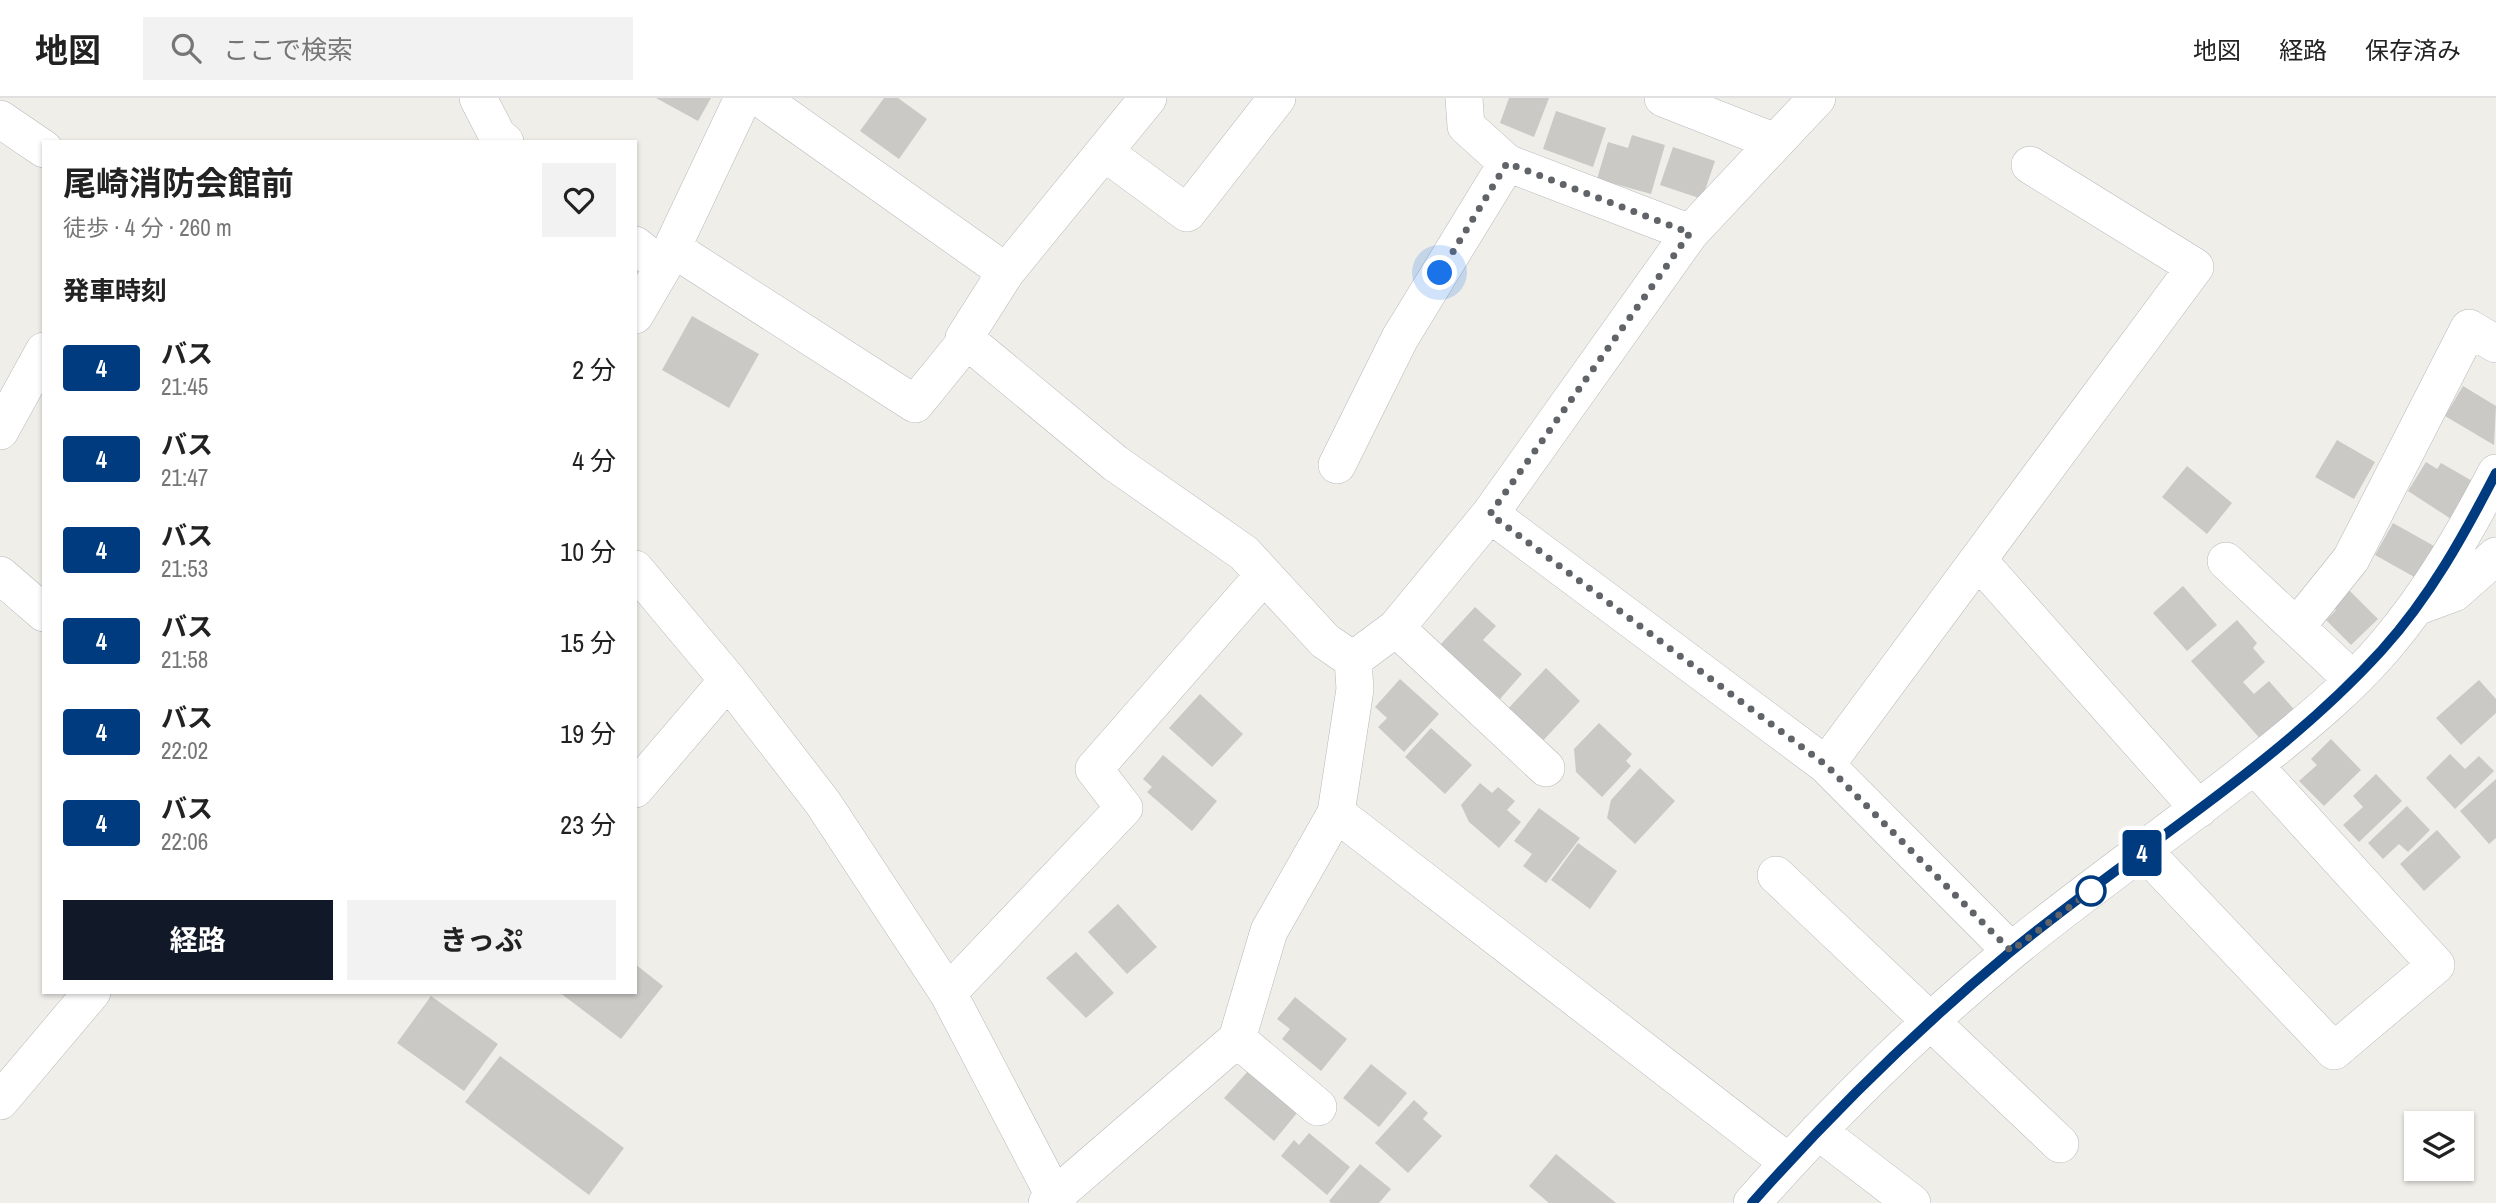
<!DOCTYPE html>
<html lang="ja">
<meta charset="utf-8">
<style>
:root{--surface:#fff;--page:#f2f2f2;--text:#222;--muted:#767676;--line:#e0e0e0;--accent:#111827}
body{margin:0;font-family:"Archivo Narrow","Noto Sans JP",sans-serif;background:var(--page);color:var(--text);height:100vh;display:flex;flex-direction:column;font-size:26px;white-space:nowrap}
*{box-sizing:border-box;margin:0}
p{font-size:23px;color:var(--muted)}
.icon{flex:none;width:38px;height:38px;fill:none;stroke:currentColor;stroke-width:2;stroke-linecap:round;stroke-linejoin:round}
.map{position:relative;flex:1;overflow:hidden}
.sheet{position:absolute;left:42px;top:42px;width:595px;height:854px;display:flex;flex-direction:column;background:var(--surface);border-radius:0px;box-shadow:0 2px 5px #0004}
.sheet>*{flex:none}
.badge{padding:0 14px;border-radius:5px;font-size:24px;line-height:46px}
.fabs{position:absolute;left:2404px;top:1013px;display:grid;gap:14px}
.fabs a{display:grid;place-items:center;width:70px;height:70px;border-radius:0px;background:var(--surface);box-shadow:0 2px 5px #0004;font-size:35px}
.you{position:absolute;width:35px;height:35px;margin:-18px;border:5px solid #fff;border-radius:50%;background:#1a73e8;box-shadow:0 0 0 10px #1a73e833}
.map>.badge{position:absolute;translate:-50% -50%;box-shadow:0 0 0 4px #fff}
h2{padding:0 21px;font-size:26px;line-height:63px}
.round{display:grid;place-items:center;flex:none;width:74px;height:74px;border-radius:0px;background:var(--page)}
.headline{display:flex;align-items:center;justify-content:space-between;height:119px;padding:0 21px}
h1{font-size:33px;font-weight:700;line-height:52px}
.button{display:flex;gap:14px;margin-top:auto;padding:14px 21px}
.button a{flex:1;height:80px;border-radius:0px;background:var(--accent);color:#fff;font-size:28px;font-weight:700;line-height:80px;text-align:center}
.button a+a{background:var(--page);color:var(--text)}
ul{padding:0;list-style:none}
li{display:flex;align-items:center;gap:21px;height:91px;padding:0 21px}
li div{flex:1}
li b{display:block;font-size:26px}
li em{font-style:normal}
li .badge{min-width:77px;font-weight:700;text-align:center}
header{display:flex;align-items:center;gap:42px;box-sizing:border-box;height:98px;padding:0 35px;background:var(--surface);border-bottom:2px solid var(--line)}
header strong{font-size:33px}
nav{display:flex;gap:38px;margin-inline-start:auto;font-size:24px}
.search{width:490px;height:63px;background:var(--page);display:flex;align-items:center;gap:18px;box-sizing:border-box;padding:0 24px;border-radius:0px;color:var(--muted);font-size:26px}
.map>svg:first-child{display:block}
.building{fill:#cbc9c5}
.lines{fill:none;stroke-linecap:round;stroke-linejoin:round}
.minor-casing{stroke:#b5b8bb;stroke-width:38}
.minor{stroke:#fff;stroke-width:37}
.line-casing{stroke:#fff;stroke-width:16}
.line{stroke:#003b80;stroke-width:10}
.walk{stroke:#606367;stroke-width:7;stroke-dasharray:0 12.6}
.stop-dot{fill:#fff;stroke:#003b80;stroke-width:3.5}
</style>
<header>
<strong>地図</strong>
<div class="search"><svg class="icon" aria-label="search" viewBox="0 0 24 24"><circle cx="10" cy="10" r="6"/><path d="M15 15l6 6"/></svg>ここで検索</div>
<nav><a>地図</a><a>経路</a><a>保存済み</a></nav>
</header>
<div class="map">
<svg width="2496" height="1105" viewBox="0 0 2496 1105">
<rect width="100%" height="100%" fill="#f0eee9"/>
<path class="building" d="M 656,0 L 711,0 L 698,23 Z
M 884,0 L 898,0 L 927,21 L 899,61 L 860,33 Z
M 1509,0 L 1549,0 L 1534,39 L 1500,25 Z
M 1556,13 L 1606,30 L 1593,69 L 1543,51 Z
M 1632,37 L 1665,47 L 1651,96 L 1597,81 L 1608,44 L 1628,50 Z
M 1673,49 L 1715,63 L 1702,101 L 1660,87 Z
M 692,218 L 759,256 L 729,310 L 662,272 Z
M 2463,288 L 2496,308 L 2494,347 L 2445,318 Z
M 2337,342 L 2375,364 L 2354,401 L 2315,379 Z
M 2426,364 L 2437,371 L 2441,365 L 2474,384 L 2451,421 L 2408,393 Z
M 2187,368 L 2232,405 L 2207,436 L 2162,399 Z
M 2393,425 L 2434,448 L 2416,480 L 2375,457 Z
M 2183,488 L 2217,527 L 2187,553 L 2153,515 Z
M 2346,489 L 2378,521 L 2351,547 L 2326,522 L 2336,512 L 2329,506 Z
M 1475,509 L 1496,528 L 1483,542 L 1522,576 L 1500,601 L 1440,547 Z
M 2237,522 L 2257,545 L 2253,550 L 2265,564 L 2243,584 L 2254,596 L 2269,583 L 2298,616 L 2264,645 L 2191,563 Z
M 1546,570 L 1580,603 L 1539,647 L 1505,614 Z
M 1400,581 L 1439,616 L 1404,654 L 1378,629 L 1387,620 L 1375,609 Z
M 2479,582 L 2496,601 L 2496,615 L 2461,647 L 2436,620 Z
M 1200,596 L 1243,636 L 1212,669 L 1169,630 Z
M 1599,625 L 1632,656 L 1626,663 L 1631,668 L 1602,699 L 1576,674 L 1574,651 Z
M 1431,630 L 1472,667 L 1445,696 L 1405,659 Z
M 2331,641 L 2361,672 L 2324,708 L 2299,683 L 2317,667 L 2311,661 Z
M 2450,656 L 2465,671 L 2479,658 L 2494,673 L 2455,711 L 2426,680 Z
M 1163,657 L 1217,703 L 1192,733 L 1147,694 L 1152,689 L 1143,681 Z
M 1640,670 L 1675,703 L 1635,746 L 1607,720 L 1611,702 Z
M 2376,676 L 2402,703 L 2359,744 L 2343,727 L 2363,709 L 2353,698 Z
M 2496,681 L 2496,740 L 2489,746 L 2460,713 Z
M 1480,685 L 1492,695 L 1498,689 L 1515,703 L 1507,712 L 1521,724 L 1499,750 L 1469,724 L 1461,707 Z
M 2407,708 L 2430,732 L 2408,754 L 2399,746 L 2383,761 L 2368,745 Z
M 1539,710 L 1580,740 L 1546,785 L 1523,768 L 1532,756 L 1514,743 Z
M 2437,732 L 2461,759 L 2424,793 L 2400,766 Z
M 1578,745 L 1617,773 L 1590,811 L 1551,782 Z
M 1118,806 L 1157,849 L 1127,876 L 1088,834 Z
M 1076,854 L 1114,895 L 1086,920 L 1046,880 Z
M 635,866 L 663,888 L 621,941 L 559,894 L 635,894 Z
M 431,898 L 498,946 L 464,993 L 397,945 Z
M 1295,899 L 1347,941 L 1321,973 L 1282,941 L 1290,931 L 1277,921 Z
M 500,958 L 624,1050 L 589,1097 L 465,1004 Z
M 1371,966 L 1407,995 L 1379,1029 L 1343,1000 Z
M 1248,973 L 1297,1015 L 1274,1043 L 1224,1000 Z
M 1414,1002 L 1428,1015 L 1423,1021 L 1442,1038 L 1408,1075 L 1375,1045 Z
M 1309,1035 L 1350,1069 L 1327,1097 L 1281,1058 L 1294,1042 L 1299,1047 Z
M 1556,1056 L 1616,1105 L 1549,1105 L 1529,1088 Z
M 1360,1066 L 1391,1091 L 1379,1105 L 1331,1105 L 1329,1103 Z"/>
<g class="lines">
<defs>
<path id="minor" d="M 478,0 L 497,37 L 505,44
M 760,0 L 1006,174
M 1148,0 L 1006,174 L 964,240 L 1115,365 L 1244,455 L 1325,543 L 1353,562
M 1663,0 L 1775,44
M 0,21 L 44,51
M 1104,54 L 1187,115 L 1277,0
M 1507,65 L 1690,135
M 635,147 L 663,169
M 672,150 L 915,306 L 967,242
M 635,217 L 663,169 L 743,0
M 0,333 L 44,253
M 1337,367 L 1400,240 L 1507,65 L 1466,28 L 1464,0
M 1490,416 L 1826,667 L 2011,853
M 1978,462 L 2199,711
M 2226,463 L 2353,582
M 635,471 L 728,582 L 823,705 L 948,895 L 1058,1105
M 0,477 L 44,515
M 2419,508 L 2454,495 L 2496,458
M 2297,528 L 2351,461 L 2469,230 L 2496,246
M 1396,530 L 1546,670
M 1353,562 L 1396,530 L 1490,416 L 1690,135 L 1817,0
M 1826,667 L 2195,169 L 2030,67
M 635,691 L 728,582
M 1336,715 L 1788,1064
M 2144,753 L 2334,953 L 2436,867 L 2254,667
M 1776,777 L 2060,1046
M 948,895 L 1124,710 L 1094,671 L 1264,477
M 1237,941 L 1318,1009
M 0,1003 L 92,894
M 1818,1033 L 1912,1105
M 1047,1105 L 1237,941 L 1269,833 L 1336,715 L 1355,591 L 1353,562
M 1752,1105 C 1831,1016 1917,931 2009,855 C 2088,790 2173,732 2253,668 C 2299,631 2347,593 2385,548 C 2431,494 2464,436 2496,375"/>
</defs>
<use href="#minor" class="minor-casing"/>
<use href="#minor" class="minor"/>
</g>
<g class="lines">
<defs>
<path id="line" d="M 1752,1105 C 1831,1016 1917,931 2009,855 C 2132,753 2274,671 2382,552 C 2430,499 2464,437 2496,375"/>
</defs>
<use href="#line" class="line-casing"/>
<use href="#line" class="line"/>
<path class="walk" d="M 1440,175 L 1507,65 L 1690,135 L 1490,416 L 1826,667 L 2011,853 L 2100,786 L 2091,793"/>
</g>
<circle class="stop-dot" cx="2091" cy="793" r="14"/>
</svg>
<div class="fabs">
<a><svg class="icon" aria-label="layers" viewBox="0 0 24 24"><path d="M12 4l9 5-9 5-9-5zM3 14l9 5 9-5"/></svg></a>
</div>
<div class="you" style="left:1440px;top:175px"></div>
<b class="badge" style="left:2142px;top:755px;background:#003b80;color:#fff">4</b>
<section class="sheet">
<div class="headline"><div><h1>尾崎消防会館前</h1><p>徒歩 · 4 分 · 260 m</p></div><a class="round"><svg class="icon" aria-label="heart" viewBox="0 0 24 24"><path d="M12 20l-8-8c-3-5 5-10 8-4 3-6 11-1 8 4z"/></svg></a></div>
<h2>発車時刻</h2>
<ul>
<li><span class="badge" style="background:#003b80;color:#fff">4</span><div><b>バス</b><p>21:45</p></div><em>2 分</em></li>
<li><span class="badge" style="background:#003b80;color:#fff">4</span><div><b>バス</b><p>21:47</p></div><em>4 分</em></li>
<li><span class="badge" style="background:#003b80;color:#fff">4</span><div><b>バス</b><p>21:53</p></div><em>10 分</em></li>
<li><span class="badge" style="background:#003b80;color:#fff">4</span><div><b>バス</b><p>21:58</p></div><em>15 分</em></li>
<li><span class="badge" style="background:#003b80;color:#fff">4</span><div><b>バス</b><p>22:02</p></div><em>19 分</em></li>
<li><span class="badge" style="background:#003b80;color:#fff">4</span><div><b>バス</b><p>22:06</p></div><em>23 分</em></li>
</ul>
<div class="button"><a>経路</a><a>きっぷ</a></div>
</section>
</div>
